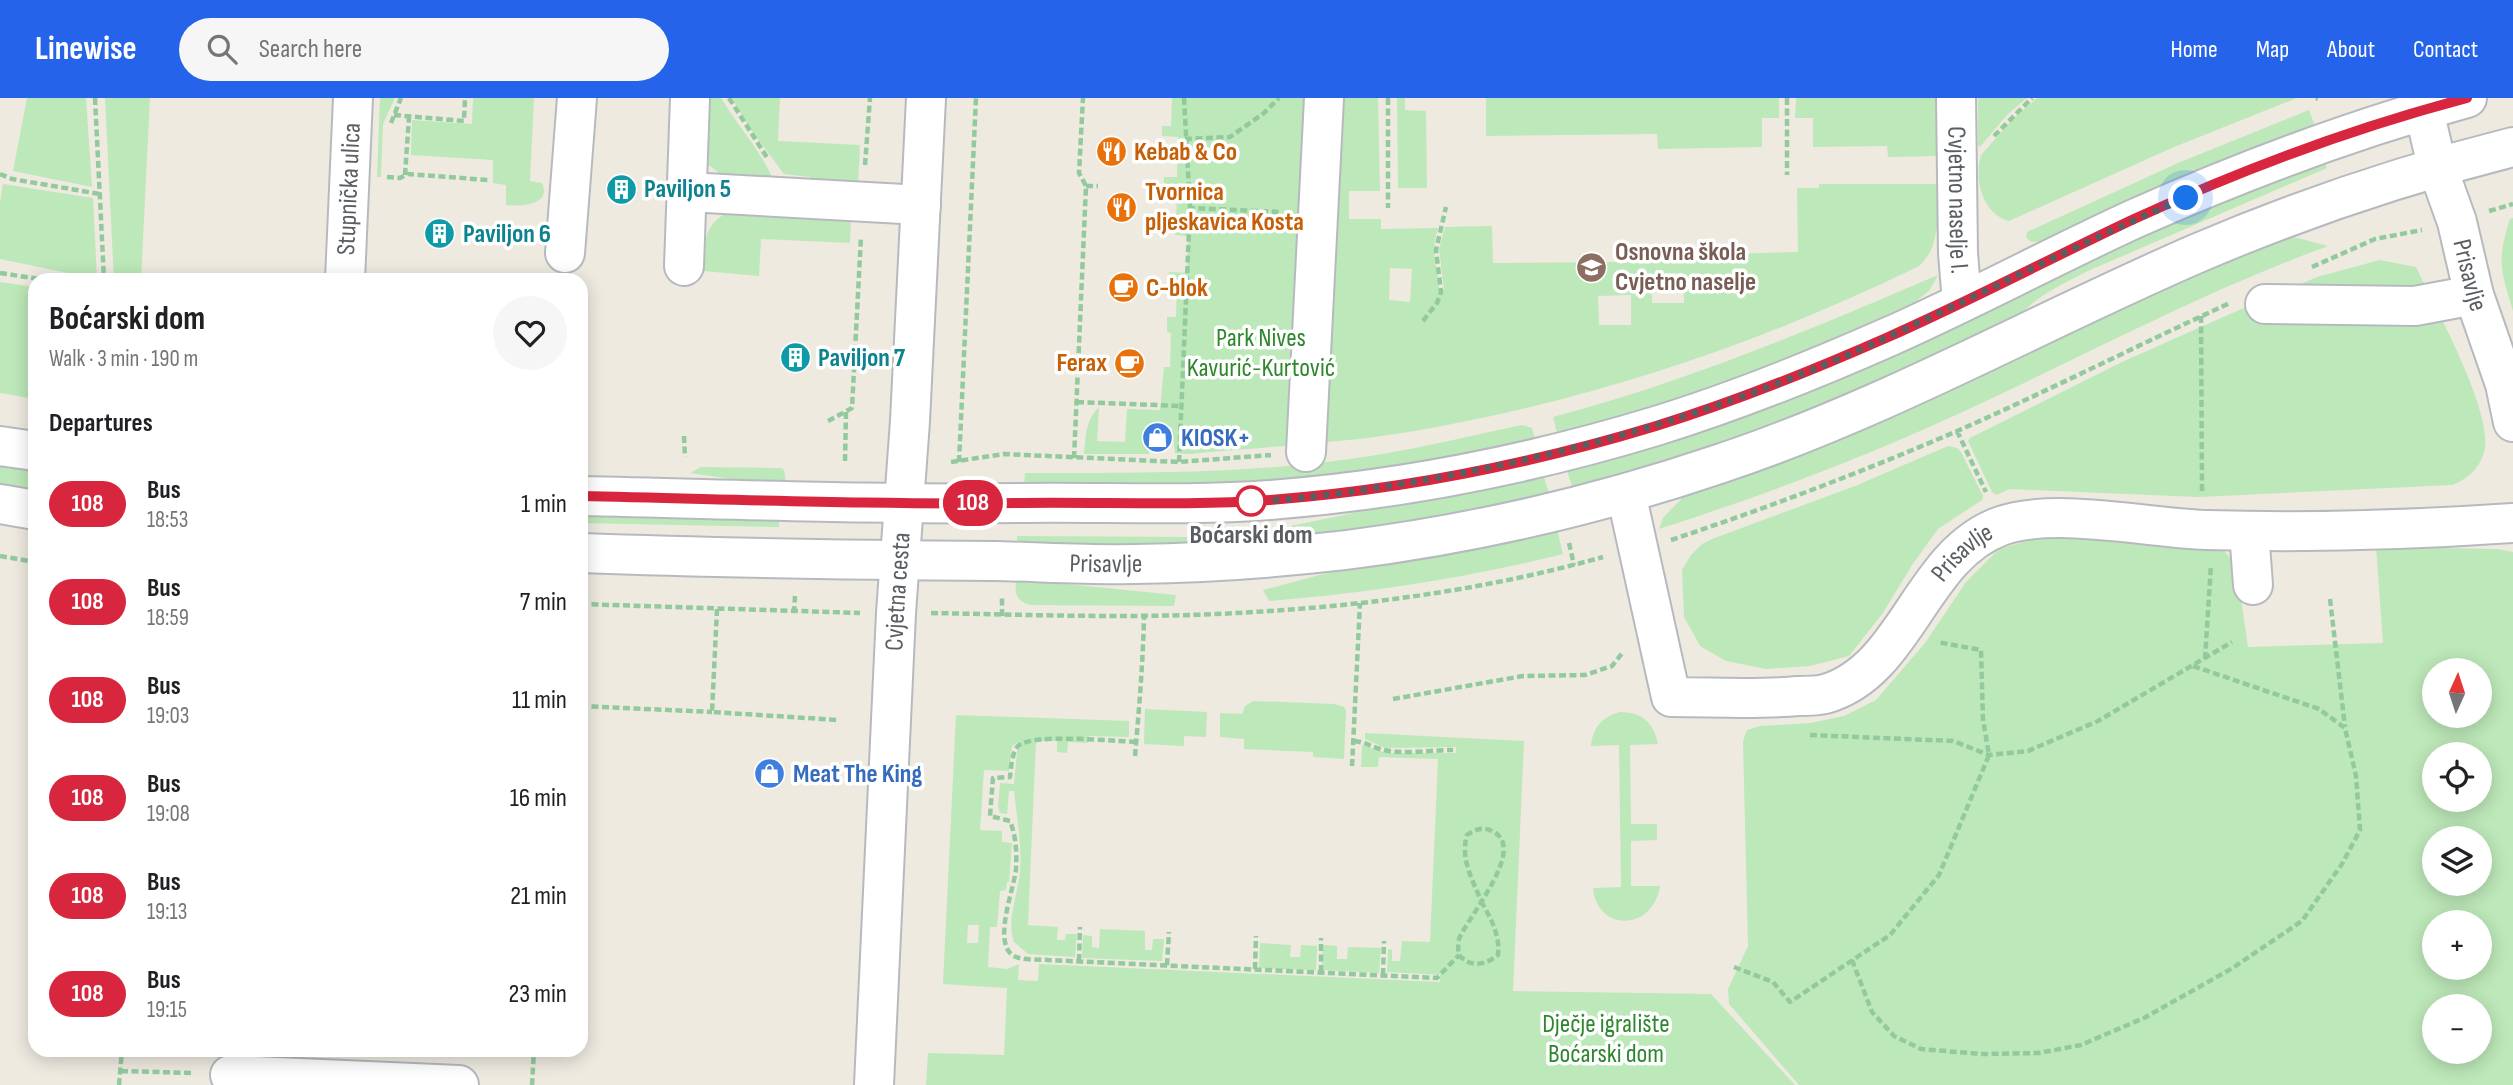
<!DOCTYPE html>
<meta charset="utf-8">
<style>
:root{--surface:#fff;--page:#f6f6f6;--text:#202124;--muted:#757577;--accent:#2563eb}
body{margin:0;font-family:"Sofia Sans Condensed",sans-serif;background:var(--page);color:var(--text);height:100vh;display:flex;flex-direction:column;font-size:26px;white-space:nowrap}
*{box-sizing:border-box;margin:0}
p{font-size:23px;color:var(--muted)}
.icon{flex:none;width:38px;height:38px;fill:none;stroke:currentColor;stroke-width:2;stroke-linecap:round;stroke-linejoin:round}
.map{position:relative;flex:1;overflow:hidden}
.details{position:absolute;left:28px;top:175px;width:560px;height:784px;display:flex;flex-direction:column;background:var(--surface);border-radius:21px;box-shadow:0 4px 18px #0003}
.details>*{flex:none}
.badge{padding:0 14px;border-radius:23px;font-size:24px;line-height:46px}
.needle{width:46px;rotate:3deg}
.controls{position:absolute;left:2422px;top:560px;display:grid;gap:14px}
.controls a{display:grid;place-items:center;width:70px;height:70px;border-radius:50%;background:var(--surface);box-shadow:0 4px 18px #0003;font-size:35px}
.you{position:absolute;width:35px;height:35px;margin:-18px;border:5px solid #fff;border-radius:50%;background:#1a73e8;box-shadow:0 0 0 10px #1a73e833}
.map>.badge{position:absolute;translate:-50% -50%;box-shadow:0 0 0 4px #fff}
h2{padding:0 21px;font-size:26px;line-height:63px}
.round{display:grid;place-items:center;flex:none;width:74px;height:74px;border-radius:37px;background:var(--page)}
.head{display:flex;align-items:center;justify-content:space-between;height:119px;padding:0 21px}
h1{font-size:33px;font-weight:700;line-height:52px}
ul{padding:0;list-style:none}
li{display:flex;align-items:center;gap:21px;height:98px;padding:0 21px}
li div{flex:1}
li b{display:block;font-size:26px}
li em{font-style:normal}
li .badge{min-width:77px;font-weight:700;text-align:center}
header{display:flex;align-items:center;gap:42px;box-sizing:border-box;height:98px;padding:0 35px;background:var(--accent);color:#fff}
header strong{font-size:33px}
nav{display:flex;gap:38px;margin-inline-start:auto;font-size:24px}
.search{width:490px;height:63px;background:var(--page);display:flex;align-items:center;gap:18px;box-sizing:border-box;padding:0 24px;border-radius:38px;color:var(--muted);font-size:26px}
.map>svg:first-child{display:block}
.green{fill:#bde8b9;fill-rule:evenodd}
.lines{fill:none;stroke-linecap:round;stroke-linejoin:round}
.minor-casing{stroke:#b6babf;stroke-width:42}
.path{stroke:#92ca9e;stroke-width:4.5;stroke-dasharray:7 3.5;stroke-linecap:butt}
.minor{stroke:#fff;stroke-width:38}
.line-casing{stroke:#fff;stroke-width:16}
.line{stroke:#d7263d;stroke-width:10}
.walk{stroke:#595e63;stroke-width:7;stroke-dasharray:0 12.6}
.stop-dot{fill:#fff;stroke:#d7263d;stroke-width:3.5}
.labels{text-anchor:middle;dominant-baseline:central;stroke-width:7;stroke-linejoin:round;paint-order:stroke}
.food-label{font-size:26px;font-weight:bold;fill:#c56008;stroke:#fff;text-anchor:start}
.street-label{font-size:26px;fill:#595e63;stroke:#fff}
.culture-label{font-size:26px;font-weight:bold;fill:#0d838f;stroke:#fff;text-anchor:start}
.education-label{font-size:26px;font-weight:bold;fill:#785e54;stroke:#fff;text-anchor:start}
.park-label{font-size:26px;fill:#2e872d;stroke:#fff}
.shop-label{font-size:26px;font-weight:bold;fill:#366cbe;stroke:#fff;text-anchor:start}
.stop-label{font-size:26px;font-weight:bold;fill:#595e63;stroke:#fff}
</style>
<header>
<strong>Linewise</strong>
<div class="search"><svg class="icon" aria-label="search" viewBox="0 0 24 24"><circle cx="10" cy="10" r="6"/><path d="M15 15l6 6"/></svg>Search here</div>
<nav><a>Home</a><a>Map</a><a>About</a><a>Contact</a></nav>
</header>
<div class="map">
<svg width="2513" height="987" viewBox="0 0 2513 987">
<rect width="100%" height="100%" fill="#eeeae0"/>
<path class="green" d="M 27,0 L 86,0 L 92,89 L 13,73 Z
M 105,0 L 150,0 L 141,182 L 114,182 Z
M 380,0 L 395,0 L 383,26 L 381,79 L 377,79 Z
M 473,0 L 534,0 L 530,83 L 542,85 C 552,107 521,109 506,107 L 506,87 L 493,85 L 493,62 L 411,57 L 412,22 L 472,26 Z
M 699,0 L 721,0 C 738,28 761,53 774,83 L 723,78 L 705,64 Z
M 732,0 L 780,0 L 778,43 L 860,47 L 858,86 L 810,86 L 810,79 L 784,76 L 749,29 Z
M 1172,0 L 1378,0 L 1380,93 L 1349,93 L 1349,121 L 1381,121 L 1381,131 L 1438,130 C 1430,159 1437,163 1439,190 L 1444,192 L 1439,151 L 1445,129 L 1492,128 L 1493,165 L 1628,164 L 1629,159 L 1798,154 L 1797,90 L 1819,90 L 1819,86 L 1935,86 L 1939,87 L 1944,133 L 1936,133 C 1934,148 1930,157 1919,168 C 1766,243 1604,298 1437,329 C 1355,345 1271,348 1189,356 L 1175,355 L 1172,329 L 1150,328 L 1149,356 L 1084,356 C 1086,337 1085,324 1099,309 L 1097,343 L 1125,344 L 1127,311 L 1160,312 L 1164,269 L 1170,269 L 1171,235 L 1167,234 L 1167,219 L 1176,219 L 1177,187 L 1168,186 L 1169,174 L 1187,175 L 1188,138 L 1175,137 L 1177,100 L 1163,100 L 1164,79 L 1177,79 L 1178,39 L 1162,38 L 1162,28 L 1171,28 ZM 1390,170 L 1412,171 L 1410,204 L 1389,202 ZM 1683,175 L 1684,205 L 1652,205 L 1651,176 ZM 1631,197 L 1631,227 L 1599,227 L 1598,198 Z
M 1397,0 L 1405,0 L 1405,12 L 1426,13 L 1427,90 L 1398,90 Z
M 1486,0 L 1779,0 L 1779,20 L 1762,20 L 1762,49 L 1658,51 L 1657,36 L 1486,38 Z
M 1796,0 L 1942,0 L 1939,58 L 1888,59 L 1887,48 L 1813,49 L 1813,20 L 1795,20 Z
M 1978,0 L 2027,0 L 2007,17 L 1980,49 L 1978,47 Z
M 2037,0 L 2297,0 L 2174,49 L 2009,123 C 1982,116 1974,81 1981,57 L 2012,22 Z
M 2309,12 L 2315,28 L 2174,83 L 2045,143 L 2031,144 L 2026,139 L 2027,134 L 2178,65 Z
M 2324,63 L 2327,70 L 2090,172 C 2065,185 2037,197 2018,219 L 1857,293 L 1789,321 L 1685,359 L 1573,391 L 1566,370 L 1671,343 L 1771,310 L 1998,207 L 2191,116 Z
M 3,86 L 93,100 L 97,181 L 0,161 L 0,104 Z
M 729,114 L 851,119 L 850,145 L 761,141 L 759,178 L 703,173 C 704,148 703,125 729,114 Z
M 2513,120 L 2513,213 C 2501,171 2496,165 2510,121 Z
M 2286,137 L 2328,148 C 2200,195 2080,260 1956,317 C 1860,361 1759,399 1659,431 L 1663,420 L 1682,400 L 1992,268 Z
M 2380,162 L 2416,169 C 2435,209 2490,308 2485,349 C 2482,368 2470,380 2452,387 L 2199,399 L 2010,391 L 1996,397 L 1992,394 L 1968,343 L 1970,340 L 2122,264 L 2230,216 L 2317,179 Z
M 1938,177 L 1929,193 L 1915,204 L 1753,276 L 1648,312 L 1557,335 L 1553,319 C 1686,284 1812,231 1938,177 Z
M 0,184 L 35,189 L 35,301 L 0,295 Z
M 1522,327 L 1532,330 L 1535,341 C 1446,360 1356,378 1265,384 C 1185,389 1105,389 1024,388 L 1025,375 C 1133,375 1242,376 1350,361 C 1408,353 1465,339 1522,327 Z
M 1948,348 L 1957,350 L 1961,354 L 1983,398 L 1982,402 L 1938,431 L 1912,467 L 1883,515 L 1849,558 L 1810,568 L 1766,571 L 1726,563 L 1700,548 L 1684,519 L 1682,472 L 1691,457 L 1702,446 L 1712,441 L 1855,388 Z
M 0,366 L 35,372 L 35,393 L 0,388 Z
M 701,369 L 781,370 L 784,372 L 786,385 L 745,383 L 690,375 Z
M 1543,376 L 1549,395 C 1469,412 1389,429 1308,438 C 1212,448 1114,446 1017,446 L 1017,438 L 1193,439 L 1266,433 Z
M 581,418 L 779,422 L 779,429 L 581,425 Z
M 1557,431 L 1563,456 C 1466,480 1369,495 1269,503 L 1263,492 L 1342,471 Z
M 2045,438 L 2224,453 L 2236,467 L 2248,549 L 2383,545 L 2376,449 L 2498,451 L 2513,454 L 2513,987 L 1799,987 L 1729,906 L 1728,891 L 1748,848 L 1743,643 L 1747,632 L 1760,628 L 1810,625 L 1844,618 L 1876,602 L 1925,545 L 1966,484 L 1999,451 ZM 2434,572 L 2480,572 L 2480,618 L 2434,618 ZM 2434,656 L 2480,656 L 2480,702 L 2434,702 ZM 2434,740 L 2480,740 L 2480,786 L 2434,786 ZM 2434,824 L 2480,824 L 2480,870 L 2434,870 ZM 2434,908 L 2480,908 L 2480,954 L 2434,954 Z
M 1016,481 L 1176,497 L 1174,508 L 1030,507 C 1015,502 1015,496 1016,481 Z
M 1253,603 L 1335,606 L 1344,609 L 1346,613 L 1344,661 L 1313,659 L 1313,654 L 1244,651 L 1244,641 L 1220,639 L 1220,615 L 1242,616 L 1245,608 Z
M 1145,611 L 1207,614 L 1206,639 L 1184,638 L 1184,648 L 1144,646 Z
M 1620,614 C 1642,614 1654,625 1658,646 L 1630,647 L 1631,726 L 1657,726 L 1657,742 L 1631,743 L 1631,788 L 1660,788 C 1653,834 1597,834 1593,790 L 1621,789 L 1619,647 L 1591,648 C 1593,629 1602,619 1620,614 Z
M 956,617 L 1129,623 L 1129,639 L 1089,638 L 1088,645 L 1068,644 L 1067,655 L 1057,654 L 1057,643 L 1036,643 L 1028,827 L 1058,829 L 1057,842 L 1065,842 L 1066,836 L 1077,836 L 1075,859 L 1028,856 L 1014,844 C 1006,822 1018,797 1020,774 C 1022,747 1017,720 1014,693 L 1009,693 L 1007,716 L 1000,715 L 998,709 L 1000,685 L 1014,686 L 1017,654 L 1021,643 L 1012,648 L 1009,673 L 984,672 L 980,732 L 1002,733 L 1002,744 L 1012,745 L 1009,784 L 1007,784 L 1006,792 L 1000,793 L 997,829 L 990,829 L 988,869 L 1007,871 L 1019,866 L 1018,882 L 1038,883 L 1039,866 L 1440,884 L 1440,877 L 1387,874 L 1388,851 L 1392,852 L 1392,863 L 1400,863 L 1402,843 L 1430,844 L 1438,661 L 1379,659 L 1378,669 L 1361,669 L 1362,647 L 1386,655 L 1456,655 L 1456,649 L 1385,650 L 1365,641 L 1365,635 L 1524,643 L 1513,893 L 1711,896 L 1795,987 L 926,987 L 928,955 L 1004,957 L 1007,890 L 943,886 ZM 968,827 L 979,827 L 978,845 L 967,845 Z
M 1100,831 L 1145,833 L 1145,852 L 1152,852 L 1153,841 L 1164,841 L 1162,863 L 1082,860 L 1083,837 L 1092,838 L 1092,849 L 1099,850 Z
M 1260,845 L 1291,847 L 1290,859 L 1300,859 L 1301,847 L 1317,848 L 1316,872 L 1259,870 Z
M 1323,847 L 1337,848 L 1337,861 L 1347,861 L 1348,849 L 1381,850 L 1379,875 L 1322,872 Z"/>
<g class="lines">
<defs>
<g id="minor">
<path id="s1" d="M 1956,0 L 1958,155 L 1962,204"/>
<path id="s2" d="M 2421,0 L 2437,68 L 2457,124 L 2474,197 L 2505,286 L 2513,324"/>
<path d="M 688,94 L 921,107"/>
<path d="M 565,155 L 577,0"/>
<path d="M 684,168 L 690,0"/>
<path id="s3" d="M 345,182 L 353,0"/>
<path d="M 2265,206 L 2415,208 L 2474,197"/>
<path d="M 0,348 L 35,353"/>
<path d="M 1306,354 L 1324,0"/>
<path id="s4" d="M 1626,395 L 1671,599 C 1713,599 1756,602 1798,598 C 1806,598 1817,598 1825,596 C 1907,573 1920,457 2001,428 C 2053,409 2149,430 2206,432 C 2309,435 2411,432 2513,425"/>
<path d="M 581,398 C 729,401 876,407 1024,405 C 1106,404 1188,408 1270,402 C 1400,392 1531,366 1656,328 C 1734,304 1811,273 1886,240 C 1970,203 2051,159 2134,121 C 2242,73 2353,31 2467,0"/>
<path d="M 0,406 L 35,412"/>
<path d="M 2249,433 L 2253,487"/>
<path id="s5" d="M 581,455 C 719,460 856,462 994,463 C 1041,464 1088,467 1135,466 C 1205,465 1277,460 1346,452 C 1473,436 1598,407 1719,366 C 1885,311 2038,224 2198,155 C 2301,111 2405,76 2513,49"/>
<path d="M 230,977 L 459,987"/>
<path id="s6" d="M 874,987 L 896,515 L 910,323 L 926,0"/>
</g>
</defs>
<use href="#minor" class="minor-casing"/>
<path class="path" d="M 95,0 L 104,182
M 729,0 L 768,61
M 1184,0 L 1190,110
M 1388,0 L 1388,110
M 1787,0 L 1787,77
M 2316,0 L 2318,1
M 394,17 L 464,23 L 465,0
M 391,25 L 401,0
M 1994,38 L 2032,0
M 1185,41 L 1230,39 L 1264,15 L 1279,0
M 865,67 L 870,0
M 0,76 L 12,81 L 100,96
M 405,77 L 409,19
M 387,79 L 400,80 L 408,76 L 488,82
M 1086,88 L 1098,88
M 1163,92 L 1190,94
M 2489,113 L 2513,106
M 2312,169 L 2375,141 L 2422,132
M 0,175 L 46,182
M 2201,218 L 2202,396
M 1423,223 L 1437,205 L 1441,194 L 1436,152 L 1446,109
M 1077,304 L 1181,308
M 828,323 L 852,310 L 861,139
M 1957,333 L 1986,394
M 684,338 L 685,359
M 1074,360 L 1086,88 L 1079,75 L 1083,0
M 845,363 L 846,314
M 951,364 L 1004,356 L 1179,364 L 1271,357
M 959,364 L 976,0
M 1179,364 L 1190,110 L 1281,114
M 1671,442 C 1767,410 1862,374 1955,334 C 2048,293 2138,247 2230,205
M 1569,445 L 1574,467
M 0,458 L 35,464
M 2330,501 L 2345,629
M 581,506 L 860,515
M 717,511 L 712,614 L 838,622
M 794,515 L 795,498
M 931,515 C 1039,517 1146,521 1254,514 C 1372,507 1489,491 1603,459
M 1002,518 L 1002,497
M 2205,561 L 2211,467
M 1393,601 L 1523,578 L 1585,577 L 1612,568 L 1623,554
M 581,608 L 712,614
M 1810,637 L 1953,643 L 1989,657 L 2028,653 L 2098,623 L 2232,544
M 1354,643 C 1364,644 1371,648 1380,651 C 1400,657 1433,652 1453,652
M 1136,644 C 1115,643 1031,635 1018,648 C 1012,654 1011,670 1010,679 L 993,680 L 990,718 L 1010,723 C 1016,738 1017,755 1016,771 C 1014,791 994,840 1011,856 C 1018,863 1038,861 1048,862 L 1437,880 L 1459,857
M 1135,658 C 1139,611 1143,565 1144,518
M 1352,668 L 1360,505
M 1481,803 C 1491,821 1500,836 1498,857 C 1486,867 1470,870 1459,857 C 1458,852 1458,846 1459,841 C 1467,820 1529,749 1492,733 C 1482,728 1475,732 1467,737 C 1460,761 1472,780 1481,803
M 1852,862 L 1872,914 L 1894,938 L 1921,951 L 1981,956 L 2039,955 L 2081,947 L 2144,920 L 2231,871 L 2302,823 L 2342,766 L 2360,732 L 2356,678 L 2345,630 L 2319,611 L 2193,568
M 1079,863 L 1080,829
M 1167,867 L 1169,834
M 1734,869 L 1773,884 L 1790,904 L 1890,837 L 1939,777 L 1989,657 L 1983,621 L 1981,552 L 1937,544
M 1255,871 L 1256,838
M 1321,874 L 1321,840
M 1383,877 L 1384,843
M 121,973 L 194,975
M 119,987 L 122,952
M 532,987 L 534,952"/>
<use href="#minor" class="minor"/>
</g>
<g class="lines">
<defs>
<path id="line" d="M 581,398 C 729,401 876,407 1024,405 C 1106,404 1188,408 1270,402 C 1400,392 1531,366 1656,328 C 1734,304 1811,273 1886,240 C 1970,203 2051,160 2134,121 C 2241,72 2353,30 2467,0"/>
</defs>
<use href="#line" class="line-casing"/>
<use href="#line" class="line"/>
<path class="walk" d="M 1251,403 C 1308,402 1367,391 1424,382 C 1584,354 1740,307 1888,239 C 1988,193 2085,142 2186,100"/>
</g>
<defs>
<symbol id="restaurant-disc" viewBox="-11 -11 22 22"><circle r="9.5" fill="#e8710a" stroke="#fff"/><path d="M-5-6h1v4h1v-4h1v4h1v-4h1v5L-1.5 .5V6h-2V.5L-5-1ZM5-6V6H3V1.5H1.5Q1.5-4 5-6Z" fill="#fff"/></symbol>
<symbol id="building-disc" viewBox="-11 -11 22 22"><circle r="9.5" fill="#0f9aa8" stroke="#fff"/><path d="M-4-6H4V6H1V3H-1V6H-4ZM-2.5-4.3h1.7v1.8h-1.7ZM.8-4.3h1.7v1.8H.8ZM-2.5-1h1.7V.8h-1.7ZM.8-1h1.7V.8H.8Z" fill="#fff"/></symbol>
<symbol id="school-disc" viewBox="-11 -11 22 22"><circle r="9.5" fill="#8d6e63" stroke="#fff"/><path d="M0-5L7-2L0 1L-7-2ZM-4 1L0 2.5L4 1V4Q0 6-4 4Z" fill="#fff"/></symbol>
<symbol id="cafe-disc" viewBox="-11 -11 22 22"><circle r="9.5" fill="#e8710a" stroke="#fff"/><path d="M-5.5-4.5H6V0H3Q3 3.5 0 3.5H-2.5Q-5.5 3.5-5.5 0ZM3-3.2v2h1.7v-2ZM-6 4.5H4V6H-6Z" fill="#fff"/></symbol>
<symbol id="shop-disc" viewBox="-11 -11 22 22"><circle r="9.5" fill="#3f7fe0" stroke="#fff"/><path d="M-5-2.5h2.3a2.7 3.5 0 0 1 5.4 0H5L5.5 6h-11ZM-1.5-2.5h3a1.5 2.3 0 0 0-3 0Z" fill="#fff"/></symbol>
</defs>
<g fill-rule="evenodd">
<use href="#restaurant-disc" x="1094" y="36" width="35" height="35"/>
<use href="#building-disc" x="604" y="74" width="35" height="35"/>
<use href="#restaurant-disc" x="1104" y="92" width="35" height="35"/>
<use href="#building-disc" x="422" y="118" width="35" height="35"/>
<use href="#school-disc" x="1574" y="152" width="35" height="35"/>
<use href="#cafe-disc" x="1106" y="172" width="35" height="35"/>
<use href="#building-disc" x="778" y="242" width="35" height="35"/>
<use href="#cafe-disc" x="1112" y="248" width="35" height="35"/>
<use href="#shop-disc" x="1140" y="322" width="35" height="35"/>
<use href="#shop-disc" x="752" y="658" width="35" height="35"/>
</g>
<circle class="stop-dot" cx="1251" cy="403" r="14"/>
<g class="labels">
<g class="food-label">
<text x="1134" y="54">Kebab &amp; Co</text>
<text x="1145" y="94">Tvornica<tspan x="1145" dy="30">pljeskavica Kosta</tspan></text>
<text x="1146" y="190">C-blok</text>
<text x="1107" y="265" text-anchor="end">Ferax</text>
</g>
<g class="street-label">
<text stroke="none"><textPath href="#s3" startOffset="91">Stupnička ulica</textPath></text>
<text stroke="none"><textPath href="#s1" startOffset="102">Cvjetno naselje I.</textPath></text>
<text stroke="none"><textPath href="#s2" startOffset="184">Prisavlje</textPath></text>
<text stroke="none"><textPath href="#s4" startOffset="564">Prisavlje</textPath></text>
<text stroke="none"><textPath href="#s5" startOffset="525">Prisavlje</textPath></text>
<text stroke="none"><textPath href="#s6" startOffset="494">Cvjetna cesta</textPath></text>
</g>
<g class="culture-label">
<text x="644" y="91">Paviljon 5</text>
<text x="463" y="136">Paviljon 6</text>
<text x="818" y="260">Paviljon 7</text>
</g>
<g class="education-label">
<text x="1615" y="154">Osnovna škola<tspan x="1615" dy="30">Cvjetno naselje</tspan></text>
</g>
<g class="park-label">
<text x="1261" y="240">Park Nives<tspan x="1261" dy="30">Kavurić-Kurtović</tspan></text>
<text x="1606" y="926">Dječje igralište<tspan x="1606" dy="30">Boćarski dom</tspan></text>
</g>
<g class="shop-label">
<text x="1181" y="340">KIOSK+</text>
<text x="793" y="676">Meat The King</text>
</g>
<g class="stop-label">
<text x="1251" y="437">Boćarski dom</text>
</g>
</g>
</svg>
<div class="controls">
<a><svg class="needle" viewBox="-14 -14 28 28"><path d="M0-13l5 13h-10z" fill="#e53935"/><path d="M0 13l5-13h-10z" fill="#757577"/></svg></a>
<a><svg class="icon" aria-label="locate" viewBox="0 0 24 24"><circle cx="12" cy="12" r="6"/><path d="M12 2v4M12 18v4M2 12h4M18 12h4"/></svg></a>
<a><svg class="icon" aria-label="layers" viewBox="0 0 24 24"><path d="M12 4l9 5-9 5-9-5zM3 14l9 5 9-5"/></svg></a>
<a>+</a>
<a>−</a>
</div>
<div class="you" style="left:2186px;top:100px"></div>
<b class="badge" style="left:973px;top:405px;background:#d7263d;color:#fff">108</b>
<section class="details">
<div class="head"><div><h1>Boćarski dom</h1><p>Walk · 3 min · 190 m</p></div><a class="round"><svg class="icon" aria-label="heart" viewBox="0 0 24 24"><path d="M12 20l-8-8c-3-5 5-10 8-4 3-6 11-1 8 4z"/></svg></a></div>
<h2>Departures</h2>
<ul>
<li><span class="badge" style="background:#d7263d;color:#fff">108</span><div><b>Bus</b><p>18:53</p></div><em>1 min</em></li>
<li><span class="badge" style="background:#d7263d;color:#fff">108</span><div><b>Bus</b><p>18:59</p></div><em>7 min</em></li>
<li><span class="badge" style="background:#d7263d;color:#fff">108</span><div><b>Bus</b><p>19:03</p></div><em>11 min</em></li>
<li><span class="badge" style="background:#d7263d;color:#fff">108</span><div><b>Bus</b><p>19:08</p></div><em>16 min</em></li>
<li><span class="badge" style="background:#d7263d;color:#fff">108</span><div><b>Bus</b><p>19:13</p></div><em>21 min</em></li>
<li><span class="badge" style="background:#d7263d;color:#fff">108</span><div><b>Bus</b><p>19:15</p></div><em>23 min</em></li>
</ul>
</section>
</div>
